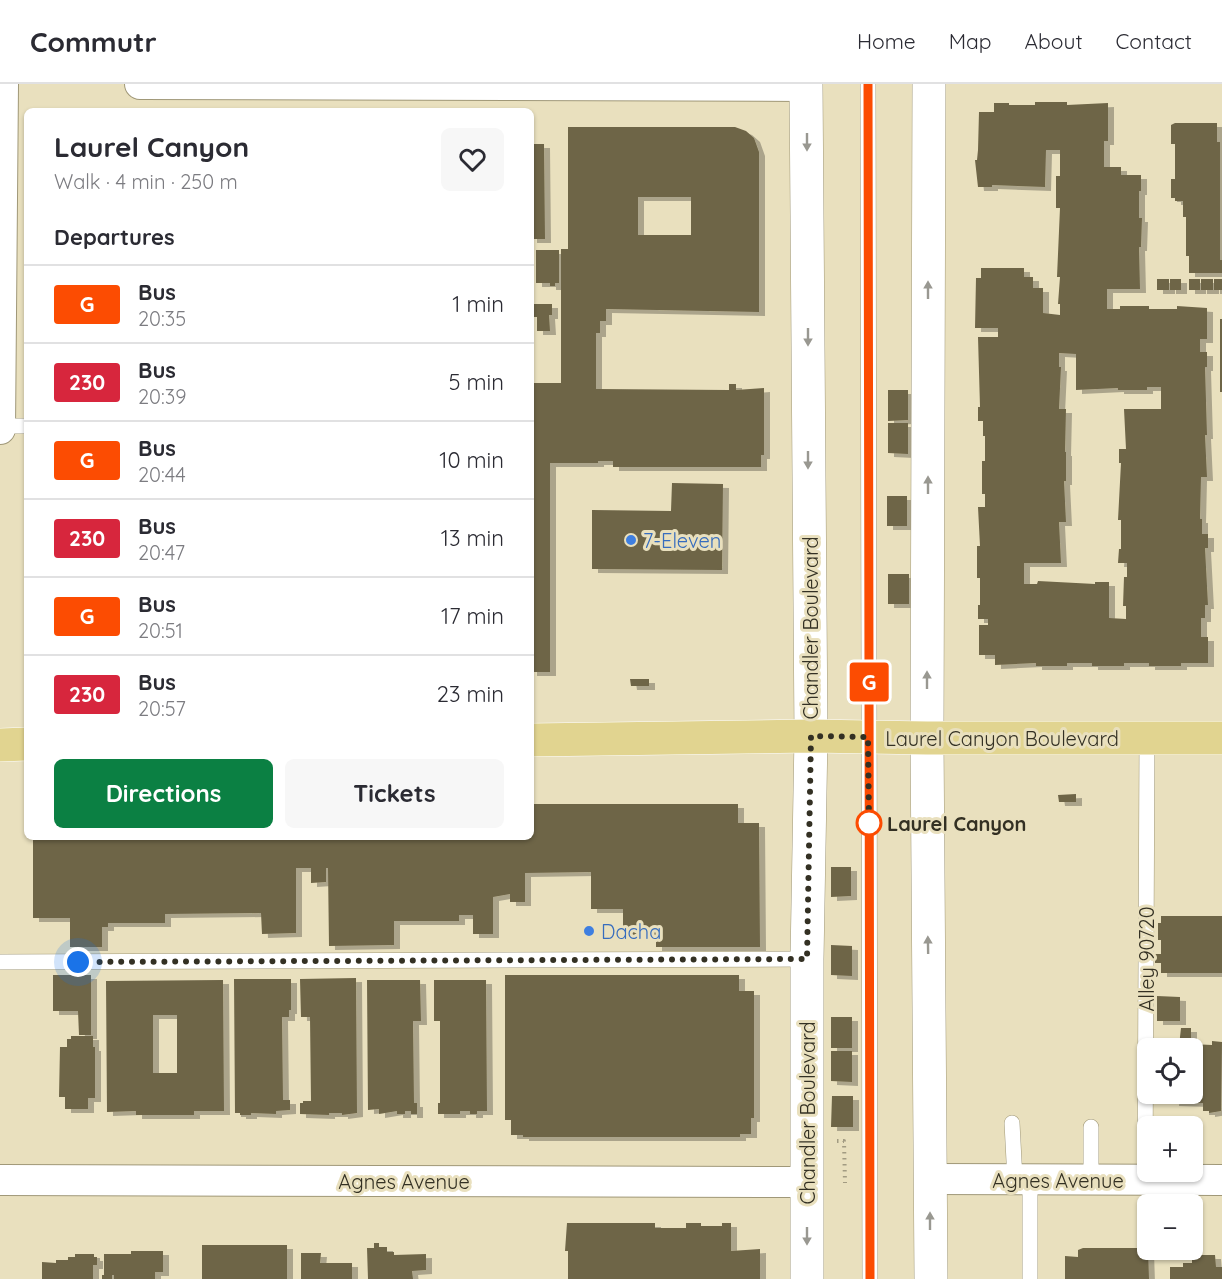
<!DOCTYPE html>
<meta charset="utf-8">
<style>
:root{--surface:#fff;--page:#f7f7f7;--text:#2b2b33;--muted:#7c7c81;--line:#e1e1e2;--accent:#0b8043}
body{margin:0;font-family:Quicksand,sans-serif;background:var(--page);color:var(--text);height:100vh;display:flex;flex-direction:column;font-size:22px;white-space:nowrap}
*{box-sizing:border-box;margin:0}
p{font-size:20px;color:var(--muted)}
.icon{flex:none;width:33px;height:33px;fill:none;stroke:currentColor;stroke-width:2;stroke-linecap:round;stroke-linejoin:round}
.map{position:relative;flex:1;overflow:hidden}
.side{position:absolute;left:24px;top:24px;width:510px;height:732px;display:flex;flex-direction:column;background:var(--surface);border-radius:9px;box-shadow:0 2px 4px #0004}
.side>*{flex:none}
.badge{padding:0 12px;border-radius:4px;font-size:21px;line-height:39px}
.buttons{position:absolute;left:1137px;top:954px;display:grid;gap:12px}
.buttons a{display:grid;place-items:center;width:66px;height:66px;border-radius:9px;background:var(--surface);box-shadow:0 2px 4px #0004;font-size:30px}
.you{position:absolute;width:30px;height:30px;margin:-15px;border:4px solid #fff;border-radius:50%;background:#1a73e8;box-shadow:0 0 0 9px #1a73e833}
.map>.badge{position:absolute;translate:-50% -50%;box-shadow:0 0 0 3px #fff}
h2{padding:0 30px;font-size:22px;line-height:54px}
.round{display:grid;place-items:center;flex:none;width:63px;height:63px;border-radius:9px;background:var(--page)}
.overview{display:flex;align-items:center;justify-content:space-between;height:102px;padding:0 30px}
h1{font-size:28px;font-weight:700;line-height:45px}
.button{display:flex;gap:12px;margin-top:auto;padding:12px 30px}
.button a{flex:1;height:69px;border-radius:9px;background:var(--accent);color:#fff;font-size:24px;font-weight:700;line-height:69px;text-align:center}
.button a+a{background:var(--page);color:var(--text)}
ul{padding:0;list-style:none}
li{display:flex;align-items:center;gap:18px;height:78px;padding:0 30px;border-top:2px solid var(--line)}
li div{flex:1}
li b{display:block;font-size:22px}
li em{font-style:normal}
li .badge{min-width:66px;font-weight:700;text-align:center}
header{display:flex;align-items:center;gap:36px;box-sizing:border-box;height:84px;padding:0 30px;background:var(--surface);border-bottom:2px solid var(--line)}
header strong{font-size:28px}
nav{display:flex;gap:33px;margin-inline-start:auto;font-size:21px}
.map>svg:first-child{display:block}
.building{fill:#6e6547;fill-rule:evenodd;filter:url(#shadow)}
.lines{fill:none;stroke-linecap:round;stroke-linejoin:round}
.lane-casing{stroke:#a09878;stroke-width:16}
.street-casing{stroke:#a09878;stroke-width:32}
.secondary-casing{stroke:#a09878;stroke-width:34}
.primary-casing{stroke:#fff;stroke-width:34}
.path{stroke:#a29b82;stroke-width:4;stroke-dasharray:1.5 4.5;stroke-linecap:butt}
.lane{stroke:#fff;stroke-width:15}
.street{stroke:#fff;stroke-width:30}
.secondary{stroke:#fff;stroke-width:33}
.primary{stroke:#e1d490;stroke-width:33}
.oneway{fill:#999891}
.line-casing{stroke:#fff;stroke-width:14}
.line{stroke:#fc4c02;stroke-width:9}
.walk{stroke:#333023;stroke-width:6;stroke-dasharray:0 10.8}
.shop-dot{fill:#3f7fe0;stroke:#e9e0be;stroke-width:2}
.stop-dot{fill:#fff;stroke:#fc4c02;stroke-width:3}
.labels{text-anchor:middle;dominant-baseline:central;stroke-width:6;stroke-linejoin:round;paint-order:stroke}
.shop-label{font-size:20px;fill:#366cbe;stroke:#e9e0be;text-anchor:start}
.street-label{font-size:20px;fill:#333023;stroke:#e9e0be}
.stop-label{font-size:20px;font-weight:bold;fill:#333023;stroke:#e9e0be;text-anchor:start}
</style>
<header>
<strong>Commutr</strong>
<nav><a>Home</a><a>Map</a><a>About</a><a>Contact</a></nav>
</header>
<div class="map">
<svg width="1222" height="1195" viewBox="0 0 1222 1195">
<defs>
<filter id="shadow"><feDropShadow dx="6" dy="4" stdDeviation="0" flood-color="#0004"/></filter>
</defs>
<rect width="100%" height="100%" fill="#e9e0be"/>
<path class="building" d="M 1035,18 L 1067,18 L 1067,21 L 1108,19 L 1108,57 L 1104,57 L 1104,83 L 1121,83 L 1121,91 L 1141,91 L 1141,107 L 1139,107 L 1139,134 L 1142,134 L 1141,163 L 1139,163 L 1140,205 L 1107,205 L 1107,225 L 1120,225 L 1120,222 L 1149,222 L 1149,225 L 1177,225 L 1177,222 L 1207,224 L 1207,255 L 1200,255 L 1200,268 L 1207,268 L 1207,283 L 1205,283 L 1207,351 L 1205,351 L 1207,393 L 1201,393 L 1200,435 L 1202,435 L 1202,450 L 1208,450 L 1208,464 L 1205,464 L 1208,521 L 1205,521 L 1205,534 L 1201,534 L 1201,553 L 1208,553 L 1208,579 L 1181,579 L 1181,582 L 1149,582 L 1149,579 L 1124,579 L 1124,582 L 1092,582 L 1092,579 L 1067,579 L 1067,582 L 1036,582 L 1036,579 L 995,581 L 995,571 L 979,571 L 979,541 L 988,541 L 988,535 L 978,535 L 978,521 L 980,521 L 980,494 L 977,494 L 977,462 L 980,462 L 978,423 L 985,423 L 985,410 L 982,410 L 982,377 L 985,377 L 985,352 L 983,352 L 983,337 L 978,337 L 978,323 L 980,323 L 978,253 L 998,253 L 998,244 L 975,244 L 976,194 L 981,194 L 981,184 L 1024,184 L 1024,193 L 1033,193 L 1033,204 L 1043,204 L 1043,229 L 1060,231 L 1060,220 L 1058,220 L 1060,193 L 1057,193 L 1060,124 L 1056,124 L 1056,92 L 1060,92 L 1060,66 L 1046,66 L 1045,103 L 992,101 L 992,103 L 978,103 L 975,76 L 977,76 L 978,66 L 979,28 L 994,28 L 994,19 L 1009,19 L 1009,21 L 1035,21 ZM 1059,269 L 1076,270 L 1076,306 L 1118,304 L 1118,306 L 1147,306 L 1147,303 L 1161,303 L 1161,325 L 1124,325 L 1126,365 L 1119,365 L 1119,379 L 1121,379 L 1118,436 L 1121,436 L 1121,465 L 1119,465 L 1118,479 L 1127,479 L 1127,493 L 1124,493 L 1123,522 L 1126,522 L 1126,535 L 1109,534 L 1109,498 L 1095,498 L 1095,500 L 1038,497 L 1037,500 L 1024,500 L 1024,479 L 1061,479 L 1059,438 L 1066,438 L 1064,397 L 1066,397 L 1066,368 L 1065,368 L 1066,325 L 1059,325 L 1061,283 L 1059,283 Z
M 1175,39 L 1217,39 L 1217,58 L 1220,58 L 1220,176 L 1222,176 L 1222,189 L 1189,189 L 1189,172 L 1186,172 L 1186,133 L 1183,133 L 1183,117 L 1175,117 L 1175,114 L 1171,114 L 1171,95 L 1175,95 L 1175,60 L 1171,60 L 1171,41 Z
M 568,43 L 735,43 L 746,47 L 754,54 L 759,68 L 759,228 L 606,225 L 606,237 L 600,237 L 600,249 L 596,249 L 596,305 L 729,306 L 729,300 L 736,300 L 736,306 L 764,304 L 764,371 L 761,371 L 761,383 L 613,383 L 613,377 L 598,377 L 598,379 L 550,379 L 550,588 L 531,588 L 531,299 L 561,299 L 561,165 L 568,165 ZM 638,113 L 691,113 L 691,151 L 638,151 Z
M 531,60 L 544,60 L 545,155 L 531,155 Z
M 536,166 L 559,166 L 559,199 L 555,199 L 555,202 L 550,202 L 550,199 L 536,199 Z
M 1157,195 L 1169,195 L 1169,206 L 1157,206 Z
M 1170,195 L 1181,195 L 1181,206 L 1170,206 Z
M 1189,195 L 1200,195 L 1200,206 L 1189,206 Z
M 1201,195 L 1213,195 L 1213,206 L 1201,206 Z
M 1214,195 L 1222,195 L 1222,206 L 1214,206 Z
M 531,220 L 552,220 L 552,231 L 549,231 L 550,247 L 537,247 L 537,233 L 531,233 Z
M 1220,235 L 1222,235 L 1222,308 L 1220,308 Z
M 888,306 L 908,306 L 908,336 L 888,337 Z
M 888,339 L 908,339 L 908,370 L 888,369 Z
M 672,399 L 723,400 L 722,486 L 592,485 L 592,426 L 671,427 Z
M 887,412 L 907,412 L 907,442 L 887,442 Z
M 888,490 L 909,490 L 909,520 L 888,520 Z
M 630,595 L 649,595 L 649,602 L 631,602 Z
M 1076,710 L 1076,718 L 1059,718 L 1058,711 Z
M 531,720 L 738,720 L 738,739 L 759,739 L 760,863 L 656,863 L 656,851 L 623,851 L 623,825 L 591,825 L 591,788 L 525,789 L 525,818 L 510,818 L 510,810 L 493,813 L 493,850 L 473,850 L 473,831 L 459,831 L 459,837 L 394,837 L 394,861 L 329,862 L 328,784 L 326,784 L 326,798 L 311,799 L 311,784 L 296,784 L 296,849 L 262,850 L 261,829 L 165,830 L 165,839 L 108,839 L 108,843 L 102,843 L 102,863 L 70,863 L 70,834 L 33,834 L 33,753 L 531,753 Z
M 831,783 L 851,783 L 851,812 L 831,813 Z
M 1161,832 L 1222,832 L 1222,889 L 1161,889 L 1161,879 L 1155,879 L 1155,870 L 1161,870 L 1161,856 L 1158,856 L 1158,839 L 1161,839 Z
M 831,861 L 852,862 L 852,892 L 831,891 Z
M 53,891 L 91,891 L 91,951 L 79,951 L 78,927 L 53,927 Z
M 505,891 L 739,891 L 739,907 L 754,907 L 754,1034 L 751,1034 L 751,1050 L 740,1050 L 740,1053 L 523,1053 L 523,1051 L 511,1051 L 511,1036 L 505,1036 Z
M 356,894 L 357,1029 L 342,1031 L 342,1029 L 329,1029 L 329,1031 L 300,1030 L 300,1019 L 303,1019 L 303,1017 L 311,1017 L 310,933 L 301,933 L 300,895 Z
M 234,895 L 291,895 L 291,926 L 289,926 L 289,933 L 282,933 L 283,1016 L 290,1016 L 290,1026 L 276,1027 L 276,1030 L 251,1029 L 251,1031 L 240,1031 L 240,1029 L 235,1029 Z
M 223,896 L 224,1027 L 194,1027 L 194,1031 L 136,1031 L 136,1027 L 107,1028 L 106,897 ZM 153,931 L 177,931 L 177,989 L 153,989 Z
M 367,896 L 420,896 L 421,937 L 413,937 L 414,1019 L 417,1019 L 417,1030 L 411,1030 L 411,1027 L 405,1027 L 405,1030 L 397,1030 L 397,1027 L 379,1030 L 379,1025 L 368,1026 Z
M 434,896 L 486,896 L 487,1027 L 477,1027 L 477,1030 L 470,1030 L 470,1027 L 460,1027 L 460,1030 L 438,1030 L 438,1019 L 440,1019 L 440,937 L 434,937 Z
M 1157,912 L 1180,913 L 1180,937 L 1157,937 Z
M 831,933 L 852,933 L 852,964 L 831,964 Z
M 1181,944 L 1191,944 L 1191,960 L 1212,961 L 1212,957 L 1222,958 L 1221,1027 L 1209,1029 L 1209,1027 L 1203,1027 L 1203,1019 L 1173,1018 L 1174,1010 L 1192,1010 L 1192,964 L 1175,964 L 1175,961 L 1179,962 Z
M 71,952 L 93,952 L 93,963 L 95,963 L 95,1014 L 88,1014 L 88,1025 L 65,1025 L 65,1013 L 59,1013 L 60,963 L 67,963 L 67,955 L 71,955 Z
M 831,967 L 852,967 L 852,998 L 831,997 Z
M 832,1012 L 853,1012 L 853,1043 L 831,1043 Z
M 567,1139 L 655,1139 L 655,1144 L 686,1144 L 686,1139 L 701,1139 L 701,1142 L 722,1142 L 722,1139 L 731,1139 L 731,1167 L 760,1165 L 760,1195 L 568,1195 L 568,1167 L 565,1167 Z
M 374,1159 L 379,1159 L 379,1163 L 387,1163 L 387,1168 L 394,1168 L 394,1171 L 426,1170 L 426,1186 L 412,1187 L 413,1195 L 368,1195 L 367,1164 L 374,1164 Z
M 202,1161 L 287,1161 L 287,1195 L 202,1195 Z
M 1083,1164 L 1148,1164 L 1149,1195 L 1065,1195 L 1065,1172 L 1078,1173 L 1078,1166 Z
M 131,1167 L 163,1167 L 163,1188 L 155,1188 L 155,1195 L 114,1195 L 114,1191 L 112,1191 L 112,1195 L 102,1195 L 102,1191 L 104,1191 L 104,1170 L 131,1170 Z
M 301,1169 L 321,1169 L 320,1179 L 352,1179 L 352,1195 L 301,1195 Z
M 75,1170 L 94,1170 L 94,1173 L 97,1173 L 97,1181 L 93,1181 L 93,1195 L 42,1195 L 42,1178 L 56,1179 L 56,1176 L 68,1176 L 68,1173 L 75,1173 Z
M 1192,1171 L 1215,1171 L 1216,1183 L 1222,1183 L 1222,1195 L 1170,1195 L 1170,1183 L 1183,1183 L 1183,1179 L 1192,1179 Z"/>
<g class="lines">
<defs>
<path id="lane" d="M 868,0 L 870,1195
M 0,342 L 27,342
M 0,878 L 807,875
M 1012,1039 L 1015,1096
M 1091,1043 L 1091,1096
M 1030,1096 L 1030,1195
M 1145,1096 L 1147,654"/>
<path id="street" d="M 140,0 L 806,2
M 0,345 L 3,0
M 930,1095 L 1222,1096
M 0,1096 L 807,1098"/>
<path id="secondary" d="M 806,0 L 811,652 L 807,875 L 807,1195
M 929,0 L 927,654 L 931,1195"/>
<path id="primary" d="M 531,656 L 811,652 L 927,654 L 1222,654
M 0,661 L 27,660"/>
</defs>
<use href="#lane" class="lane-casing"/>
<use href="#street" class="street-casing"/>
<use href="#secondary" class="secondary-casing"/>
<use href="#primary" class="primary-casing"/>
<path class="path" d="M 837,1057 L 844,1057 L 845,1099"/>
<use href="#lane" class="lane"/>
<use href="#street" class="street"/>
<use href="#secondary" class="secondary"/>
<use href="#primary" class="primary"/>
</g>
<defs><path id="oneway-solid" d="M-6-.8H1V-3.2L6.5 0L1 3.2V.8H-6Z" transform="scale(1.5)"/></defs>
<g class="oneway">
<use href="#oneway-solid" transform="translate(807 58) rotate(90)"/>
<use href="#oneway-solid" transform="translate(928 206) rotate(-90)"/>
<use href="#oneway-solid" transform="translate(808 253) rotate(90)"/>
<use href="#oneway-solid" transform="translate(808 376) rotate(90)"/>
<use href="#oneway-solid" transform="translate(928 401) rotate(-90)"/>
<use href="#oneway-solid" transform="translate(927 596) rotate(-90)"/>
<use href="#oneway-solid" transform="translate(928 861) rotate(-91)"/>
<use href="#oneway-solid" transform="translate(930 1137) rotate(-90)"/>
<use href="#oneway-solid" transform="translate(807 1152) rotate(90)"/>
</g>
<g class="lines">
<defs>
<path id="line" d="M 868,0 L 870,1195"/>
</defs>
<use href="#line" class="line-casing"/>
<use href="#line" class="line"/>
<path class="walk" d="M 78,878 L 807,875 L 811,652 L 868,653 L 869,739"/>
</g>
<g class="shop-dot">
<circle cx="631" cy="456" r="6"/>
<circle cx="589" cy="847" r="6"/>
</g>
<circle class="stop-dot" cx="869" cy="739" r="12"/>
<g class="labels">
<g class="shop-label">
<text x="643" y="456">7-Eleven</text>
<text x="601" y="847">Dacha</text>
</g>
<g class="street-label">
<text transform="translate(810 544) rotate(-90)">Chandler Boulevard</text>
<text x="1002" y="654">Laurel Canyon Boulevard</text>
<text transform="translate(1146 875) rotate(-90)">Alley 90720</text>
<text transform="translate(807 1029) rotate(-90)">Chandler Boulevard</text>
<text x="1058" y="1096">Agnes Avenue</text>
<text x="404" y="1097">Agnes Avenue</text>
</g>
<g class="stop-label">
<text x="887" y="739">Laurel Canyon</text>
</g>
</g>
</svg>
<div class="buttons">
<a><svg class="icon" aria-label="locate" viewBox="0 0 24 24"><circle cx="12" cy="12" r="6"/><path d="M12 2v4M12 18v4M2 12h4M18 12h4"/></svg></a>
<a>+</a>
<a>−</a>
</div>
<div class="you" style="left:78px;top:878px"></div>
<b class="badge" style="left:869px;top:598px;background:#fc4c02;color:#fff">G</b>
<section class="side">
<div class="overview"><div><h1>Laurel Canyon</h1><p>Walk · 4 min · 250 m</p></div><a class="round"><svg class="icon" aria-label="heart" viewBox="0 0 24 24"><path d="M12 20l-8-8c-3-5 5-10 8-4 3-6 11-1 8 4z"/></svg></a></div>
<h2>Departures</h2>
<ul>
<li><span class="badge" style="background:#fc4c02;color:#fff">G</span><div><b>Bus</b><p>20:35</p></div><em>1 min</em></li>
<li><span class="badge" style="background:#d7263d;color:#fff">230</span><div><b>Bus</b><p>20:39</p></div><em>5 min</em></li>
<li><span class="badge" style="background:#fc4c02;color:#fff">G</span><div><b>Bus</b><p>20:44</p></div><em>10 min</em></li>
<li><span class="badge" style="background:#d7263d;color:#fff">230</span><div><b>Bus</b><p>20:47</p></div><em>13 min</em></li>
<li><span class="badge" style="background:#fc4c02;color:#fff">G</span><div><b>Bus</b><p>20:51</p></div><em>17 min</em></li>
<li><span class="badge" style="background:#d7263d;color:#fff">230</span><div><b>Bus</b><p>20:57</p></div><em>23 min</em></li>
</ul>
<div class="button"><a>Directions</a><a>Tickets</a></div>
</section>
</div>
